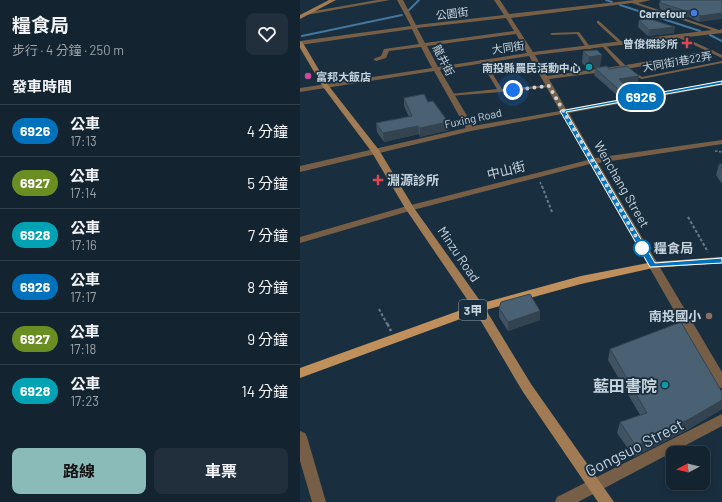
<!DOCTYPE html>
<html lang="zh-TW">
<meta charset="utf-8">
<style>
:root{--surface:#13232f;--page:#202f3b;--text:#f1f3f6;--muted:#9da4aa;--line:#32404b;--accent:#8bbbb9}
body{margin:0;font-family:Barlow,"Noto Sans TC",sans-serif;background:var(--page);color:var(--text);height:100vh;display:flex;flex-direction:column;font-size:15px;white-space:nowrap}
*{box-sizing:border-box;margin:0}
p{font-size:13px;color:var(--muted)}
.icon{flex:none;width:22px;height:22px;fill:none;stroke:currentColor;stroke-width:2;stroke-linecap:round;stroke-linejoin:round}
.map{position:relative;flex:1;overflow:hidden}
.drawer{display:flex;flex-direction:column;background:var(--surface);width:300px}
.drawer>*{flex:none}
.badge{padding:0 8px;border-radius:13px;font-size:14px;line-height:26px}
.needle{width:26px;rotate:263deg}
.buttons{position:absolute;left:366px;top:446px;display:grid;gap:8px}
.buttons a{display:grid;place-items:center;width:44px;height:44px;border-radius:8px;background:var(--surface);box-shadow:0 2px 10px #0003,0 0 0 1px var(--line);font-size:20px}
.you{position:absolute;width:20px;height:20px;margin:-10px;border:3px solid #fff;border-radius:50%;background:#1a73e8;box-shadow:0 0 0 6px #1a73e833}
.map>.badge{position:absolute;translate:-50% -50%;box-shadow:0 0 0 2px #fff}
h2{padding:0 12px;font-size:15px;line-height:36px}
.round{display:grid;place-items:center;flex:none;width:42px;height:42px;border-radius:8px;background:var(--page)}
.headline{display:flex;align-items:center;justify-content:space-between;height:68px;padding:0 12px}
h1{font-size:19px;font-weight:700;line-height:30px}
.button{display:flex;gap:8px;margin-top:auto;padding:8px 12px}
.button a{flex:1;height:46px;border-radius:8px;background:var(--accent);color:#111;font-size:16px;font-weight:700;line-height:46px;text-align:center}
.button a+a{background:var(--page);color:var(--text)}
ul{padding:0;list-style:none}
li{display:flex;align-items:center;gap:12px;height:52px;padding:0 12px;border-top:1px solid var(--line)}
li div{flex:1}
li b{display:block;font-size:15px}
li em{font-style:normal}
li .badge{min-width:44px;font-weight:700;text-align:center}
main{display:flex;flex:1;min-height:0}
.map>svg:first-child{display:block}
.lines{fill:none;stroke-linecap:round;stroke-linejoin:round}
.stream{stroke:#45769d;stroke-width:2}
.path-far2{stroke:#687a88;stroke-width:1.5;stroke-dasharray:2.5 1.5;stroke-linecap:butt}
.path-far1{stroke:#687a88;stroke-width:2;stroke-dasharray:3 2;stroke-linecap:butt}
.path{stroke:#687a88;stroke-width:2.5;stroke-dasharray:4 2.5;stroke-linecap:butt}
.lane{fill:#775f47;fill-rule:evenodd}
.street{fill:#775f47;fill-rule:evenodd}
.secondary{fill:#a07b53;fill-rule:evenodd}
.primary{fill:#c0905c;fill-rule:evenodd}
.wall{fill:#3f5363}
.shaded-wall{fill:#334450}
.building{fill:#496173;stroke:#334450}
.line{fill:#0072bc;stroke:#fff}
.walk{stroke:#c7d4de;stroke-width:4;stroke-dasharray:0 7.2}
.shop-dot{fill:#3f7fe0;stroke:#192f3f;stroke-width:1.5}
.health-dot{fill:#e0444e;stroke:#192f3f;stroke-width:1.5}
.culture-dot{fill:#0f9aa8;stroke:#192f3f;stroke-width:1.5}
.hotel-dot{fill:#d1479c;stroke:#192f3f;stroke-width:1.5}
.stop-dot{fill:#fff;stroke:#0072bc;stroke-width:2}
.education-dot{fill:#8d6e63;stroke:#192f3f;stroke-width:1.5}
.labels{text-anchor:middle;dominant-baseline:central;stroke-width:3.5;stroke-linejoin:round;paint-order:stroke}
.far-street-label{font-size:11px;fill:#c7d4de;stroke:#192f3f}
.far-poi-label{font-size:11px;font-weight:bold;fill:#c7d4de;stroke:#192f3f;text-anchor:end}
.shield{fill:#192f3f;stroke:#93a2ae;stroke-width:1}
.shield-label{font-size:12px;font-weight:bold;fill:#c7d4de}
.street-label{font-size:13px;fill:#c7d4de;stroke:#192f3f}
.poi-label{font-size:13px;font-weight:bold;fill:#c7d4de;stroke:#192f3f;text-anchor:start}
.stop-label{font-size:13px;font-weight:bold;fill:#c7d4de;stroke:#192f3f;text-anchor:start}
.near-poi-label{font-size:16px;font-weight:bold;fill:#c7d4de;stroke:#192f3f;text-anchor:end}
.near-street-label{font-size:16px;fill:#c7d4de;stroke:#192f3f}
</style>
<main>
<section class="drawer">
<div class="headline"><div><h1>糧食局</h1><p>步行 · 4 分鐘 · 250 m</p></div><a class="round"><svg class="icon" aria-label="heart" viewBox="0 0 24 24"><path d="M12 20l-8-8c-3-5 5-10 8-4 3-6 11-1 8 4z"/></svg></a></div>
<h2>發車時間</h2>
<ul>
<li><span class="badge" style="background:#0072bc;color:#fff">6926</span><div><b>公車</b><p>17:13</p></div><em>4 分鐘</em></li>
<li><span class="badge" style="background:#6b8e23;color:#fff">6927</span><div><b>公車</b><p>17:14</p></div><em>5 分鐘</em></li>
<li><span class="badge" style="background:#00a3b4;color:#fff">6928</span><div><b>公車</b><p>17:16</p></div><em>7 分鐘</em></li>
<li><span class="badge" style="background:#0072bc;color:#fff">6926</span><div><b>公車</b><p>17:17</p></div><em>8 分鐘</em></li>
<li><span class="badge" style="background:#6b8e23;color:#fff">6927</span><div><b>公車</b><p>17:18</p></div><em>9 分鐘</em></li>
<li><span class="badge" style="background:#00a3b4;color:#fff">6928</span><div><b>公車</b><p>17:23</p></div><em>14 分鐘</em></li>
</ul>
<div class="button"><a>路線</a><a>車票</a></div>
</section>
<div class="map">
<svg width="422" height="502" viewBox="0 0 422 502">
<rect width="100%" height="100%" fill="#192f3f"/>
<g class="lines">
<path class="stream" d="M 306,0 L 312,2
M 320,5 L 400,31
M 109,10 L 119,0
M 410,35 L 422,41
M 2,36 L 102,15"/>
<path class="path-far2" d="M 415,151 L 422,152
M 240,182 L 242,187"/>
<path class="path-far1" d="M 242,186 L 252,212
M 388,217 L 408,252
M 79,309 L 87,324"/>
<path class="path" d="M 87,323 L 91,331"/>
<path class="lane" d="M 297,21 L 299,21 L 323,43 L 323,45 L 321,45 L 297,23 Z
M 279,32 L 291,48 L 291,49 L 287,49 L 277,34 L 252,35 L 250,34 L 252,33 Z
M 377,35 L 379,35 L 422,55 L 422,58 L 377,37 Z
M 303,45 L 305,45 L 328,68 L 342,77 L 422,61 L 422,63 L 342,79 C 325,74 314,59 303,47 Z
M 180,60 L 184,60 L 202,89 L 249,85 L 251,86 L 249,87 L 201,92 L 149,96 L 149,95 L 151,94 L 197,89 L 180,61 Z"/>
<path class="street" d="M 77,0 L 90,0 L 6,15 L 3,13 Z
M 97,0 L 103,0 L 116,25 L 204,15 L 194,0 L 200,0 L 209,14 L 335,0 L 351,0 L 338,3 L 419,30 L 422,29 L 422,33 L 235,55 L 247,76 L 326,65 L 412,50 L 415,52 L 412,54 L 326,69 L 249,79 L 266,109 L 422,81 L 422,85 L 269,113 L 295,158 L 422,140 L 422,144 L 298,163 L 422,372 L 422,388 L 418,387 L 290,164 L 113,210 L 0,243 L 0,237 L 107,206 L 288,160 L 262,114 L 171,131 L 0,172 L 0,166 L 166,128 L 134,71 L 0,92 L 0,88 L 132,68 L 121,47 L 89,51 L 86,58 L 76,61 L 73,59 L 81,56 L 84,49 L 119,44 L 112,29 L 0,45 L 0,41 L 111,26 ZM 332,3 L 412,30 L 233,52 L 211,18 ZM 206,18 L 214,31 L 125,43 L 117,28 ZM 216,34 L 227,53 L 138,67 L 127,46 ZM 229,56 L 260,111 L 173,126 L 140,70 Z
M 422,414 L 422,426 L 278,502 L 255,502 L 257,497 Z
M 0,431 L 5,433 L 7,437 L 26,502 L 12,502 L 0,461 Z"/>
<path class="secondary" d="M 29,0 L 36,0 L 0,19 L 0,15 Z
M 0,41 L 3,43 L 28,85 L 79,150 L 114,208 L 183,305 L 231,384 L 314,502 L 298,502 L 223,392 L 175,311 L 105,208 L 71,151 L 23,87 L 0,48 Z"/>
<path class="primary" d="M 422,257 L 422,263 L 353,268 L 281,284 L 182,311 L 0,378 L 0,368 L 175,305 L 281,276 L 353,262 Z"/>
</g>
<path class="wall" d="M 360,0 L 422,0 L 399,22 L 389,17 L 385,17 L 360,9 L 359,4 Z
M 339,20 L 374,33 L 348,36 L 338,27 Z
M 283,51 L 300,67 L 309,69 L 338,83 L 323,85 L 323,91 L 318,96 L 294,75 L 295,68 L 288,69 L 282,63 Z
M 104,98 L 128,102 L 149,130 L 120,137 L 119,134 L 84,142 L 77,132 L 76,123 L 109,117 L 104,106 Z
M 419,164 L 422,164 L 422,184 L 416,175 Z
M 199,308 L 240,311 L 240,320 L 208,331 L 199,317 Z
M 310,349 L 422,392 L 422,409 L 389,429 L 334,457 L 317,433 L 320,422 L 340,415 L 308,360 Z"/>
<path class="shaded-wall" d="M 390,10 L 389,17 L 385,17 L 386,11 Z
M 422,13 L 422,19 L 399,22 L 400,16 Z
M 375,27 L 374,33 L 348,36 L 349,30 Z
M 302,55 L 300,67 L 288,69 L 289,57 Z
M 339,76 L 338,83 L 323,85 L 323,91 L 318,96 L 319,79 Z
M 148,122 L 149,130 L 120,137 L 120,128 Z
M 118,126 L 119,134 L 84,142 L 83,133 Z
M 240,311 L 240,320 L 208,331 L 208,322 Z
M 422,400 L 422,409 L 389,429 L 334,457 L 336,446 Z"/>
<path class="building" d="M 360,0 L 422,0 L 422,13 L 400,16 L 390,10 L 386,11 L 361,3 Z
M 350,19 L 375,27 L 349,30 L 339,20 Z
M 297,50 L 302,55 L 289,57 L 283,51 Z
M 307,66 L 309,69 L 327,66 L 339,76 L 319,79 L 324,84 L 318,89 L 295,68 Z
M 124,94 L 128,102 L 133,101 L 148,122 L 120,128 L 118,126 L 83,133 L 76,123 L 112,116 L 104,98 Z
M 419,164 L 422,164 L 422,169 Z
M 230,294 L 240,311 L 208,322 L 199,308 L 201,302 Z
M 381,322 L 422,392 L 422,400 L 393,417 L 336,446 L 320,422 L 347,413 L 310,349 Z"/>
<path class="line" d="M 422,81 L 422,84 L 266,112 L 355,263 L 422,258 L 422,263 L 350,267 L 260,111 Z"/>
<g class="lines">
<path class="walk" d="M 213,90 L 249,86 L 345,252 L 342,248"/>
</g>
<circle class="shop-dot" cx="394" cy="13" r="4"/>
<g class="health-dot">
<path d="M385 37h4v4h4v4h-4v4h-4v-4h-4v-4h4z"/>
<path d="M76 174h4v4h4v4h-4v4h-4v-4h-4v-4h4z"/>
</g>
<g class="culture-dot">
<circle cx="289" cy="67" r="4"/>
<circle cx="365" cy="385" r="4"/>
</g>
<circle class="hotel-dot" cx="8" cy="76" r="4"/>
<circle class="stop-dot" cx="342" cy="248" r="8"/>
<circle class="education-dot" cx="409" cy="316" r="4"/>
<g class="labels">
<g class="far-street-label">
<text transform="translate(152 13) rotate(-7)">公園街</text>
<text transform="translate(208 47) rotate(-8)">大同街</text>
<text transform="translate(144 60) rotate(63)">龍井街</text>
<text transform="translate(377 61) rotate(-10)">大同街1巷22弄</text>
<text transform="translate(173 118) rotate(-12)">Fuxing Road</text>
</g>
<g class="far-poi-label">
<text x="386" y="13">Carrefour</text>
<text x="378" y="43">曾俊傑診所</text>
<text x="281" y="67">南投縣農民活動中心</text>
<text x="16" y="76" text-anchor="start">富邦大飯店</text>
</g>
<rect class="shield" x="159" y="300" width="28" height="20" rx="3"/>
<g class="shield-label">
<text x="173" y="310">3甲</text>
</g>
<g class="street-label">
<text transform="translate(206 170) rotate(-14)">中山街</text>
<text transform="translate(322 184) rotate(60)">Wenchang Street</text>
<text transform="translate(159 254) rotate(56)">Minzu Road</text>
</g>
<g class="poi-label">
<text x="87" y="180">淵源診所</text>
<text x="401" y="316" text-anchor="end">南投國小</text>
</g>
<g class="stop-label">
<text x="354" y="248">糧食局</text>
</g>
<g class="near-poi-label">
<text x="357" y="385">藍田書院</text>
</g>
<g class="near-street-label">
<text transform="translate(334 447) rotate(-27)">Gongsuo Street</text>
</g>
</g>
</svg>
<div class="buttons">
<a><svg class="needle" viewBox="-14 -14 28 28"><path d="M0-13l5 13h-10z" fill="#e53935"/><path d="M0 13l5-13h-10z" fill="#9da4aa"/></svg></a>
</div>
<div class="you" style="left:213px;top:90px"></div>
<b class="badge" style="left:341px;top:97px;background:#0072bc;color:#fff">6926</b>
</div>
</main>
